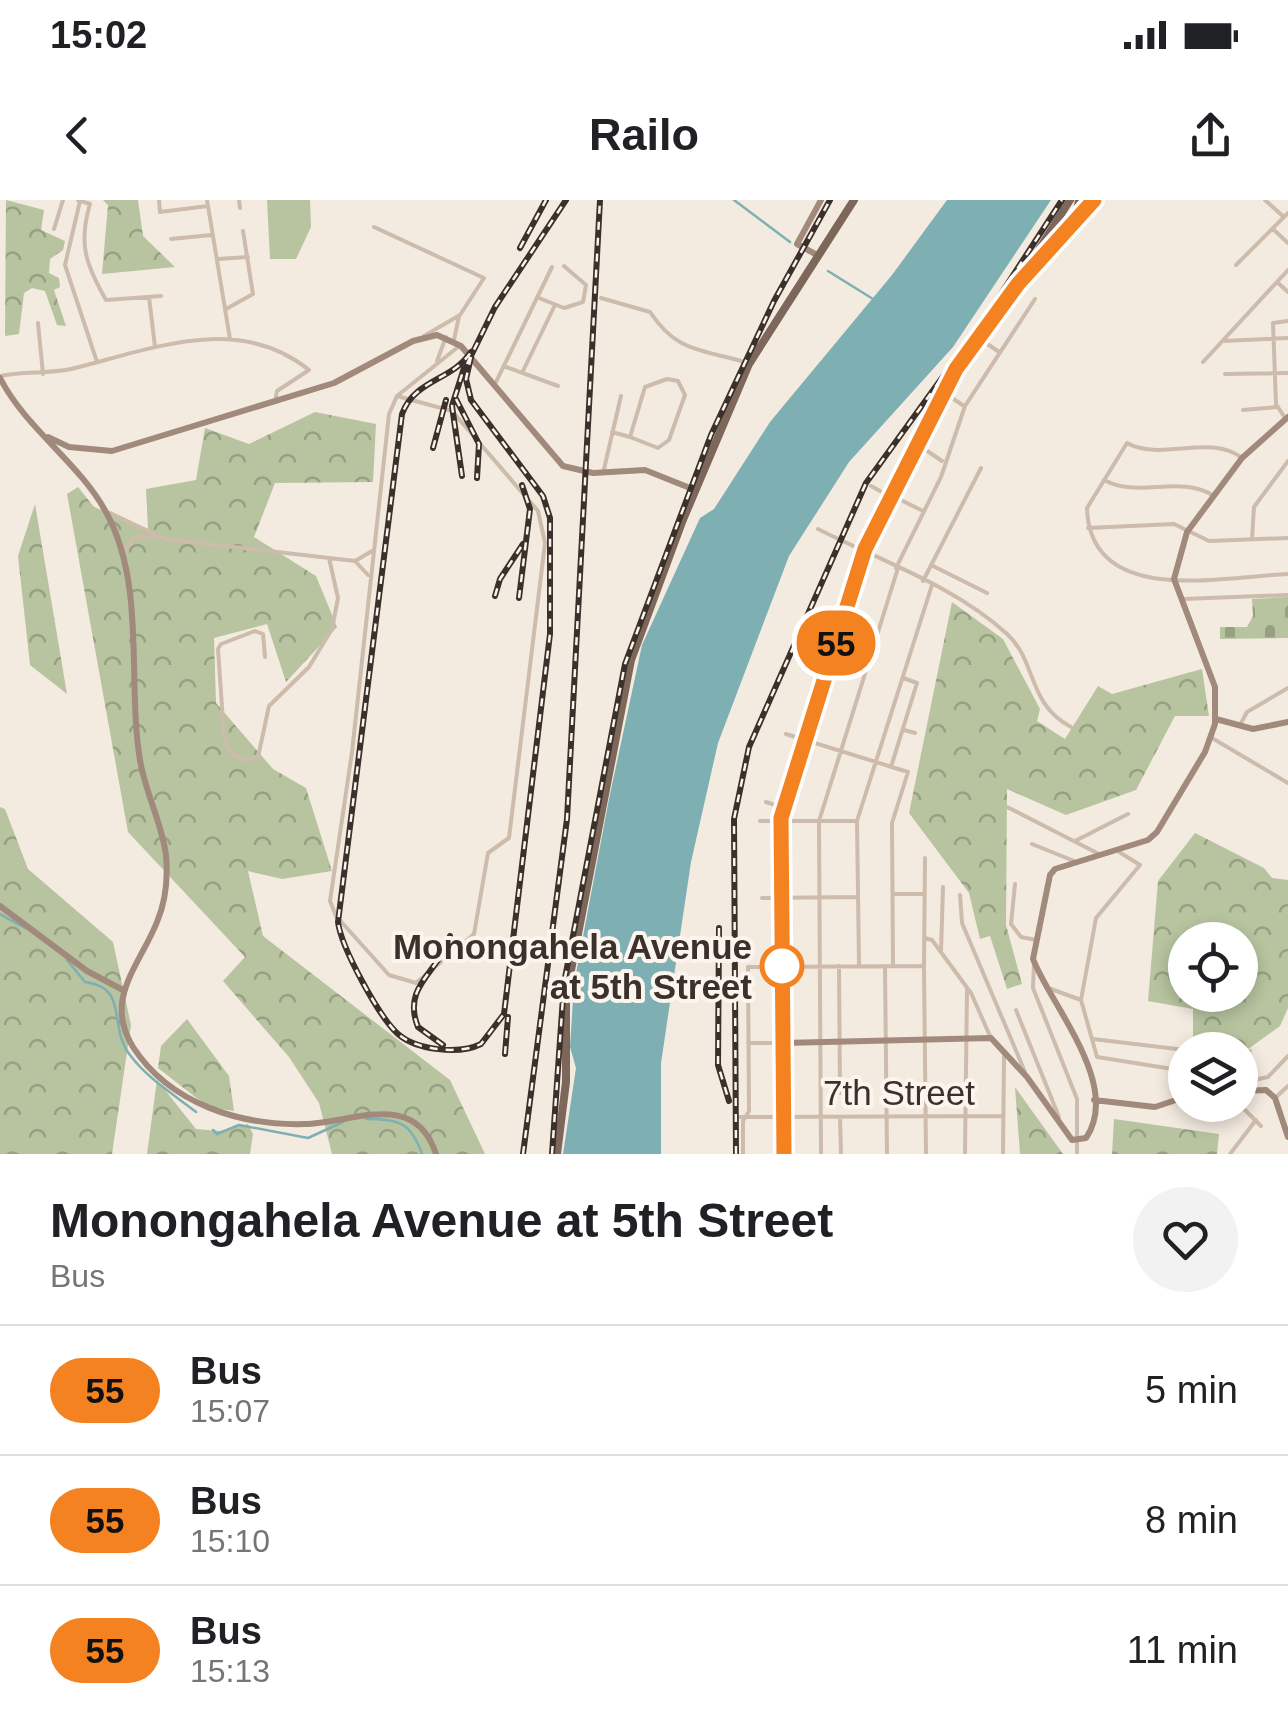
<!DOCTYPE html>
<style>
:root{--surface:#fff;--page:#f2f2f2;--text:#202124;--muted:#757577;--line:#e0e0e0}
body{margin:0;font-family:Helvetica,sans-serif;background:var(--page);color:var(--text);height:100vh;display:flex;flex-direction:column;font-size:38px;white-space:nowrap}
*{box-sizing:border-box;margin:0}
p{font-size:32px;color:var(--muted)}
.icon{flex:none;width:55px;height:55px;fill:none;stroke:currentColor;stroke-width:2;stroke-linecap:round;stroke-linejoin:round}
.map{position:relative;height:954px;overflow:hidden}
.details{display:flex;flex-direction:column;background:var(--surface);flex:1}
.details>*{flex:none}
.badge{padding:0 20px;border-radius:32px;font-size:35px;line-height:65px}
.buttons{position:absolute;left:1168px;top:722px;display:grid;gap:20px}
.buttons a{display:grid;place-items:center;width:90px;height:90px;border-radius:50%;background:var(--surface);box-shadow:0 5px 15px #0003;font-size:50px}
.map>.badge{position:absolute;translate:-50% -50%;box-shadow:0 0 0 5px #fff}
.round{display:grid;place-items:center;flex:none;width:105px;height:105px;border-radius:52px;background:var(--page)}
.overview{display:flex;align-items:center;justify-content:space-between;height:170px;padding:0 50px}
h1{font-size:48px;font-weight:800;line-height:75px}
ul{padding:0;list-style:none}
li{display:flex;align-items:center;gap:30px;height:130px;padding:0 50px;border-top:2px solid var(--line)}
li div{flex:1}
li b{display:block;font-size:38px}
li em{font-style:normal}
li .badge{min-width:110px;font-weight:700;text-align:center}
.status{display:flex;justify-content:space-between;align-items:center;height:70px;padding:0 50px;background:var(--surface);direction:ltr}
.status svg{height:28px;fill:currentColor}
header{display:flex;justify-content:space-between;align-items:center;height:130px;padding:0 50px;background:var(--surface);font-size:45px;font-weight:800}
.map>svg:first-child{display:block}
.grass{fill:#b7c49f}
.forest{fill:url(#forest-crowns);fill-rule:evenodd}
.cemetery{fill:url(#cemetery-stones)}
.water{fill:#7dafb3}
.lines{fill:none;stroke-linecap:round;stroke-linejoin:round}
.stream{stroke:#7dafb3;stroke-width:2.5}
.street{stroke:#cdbbab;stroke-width:4}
.secondary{stroke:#a18a7c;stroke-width:6}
.primary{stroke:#7d675b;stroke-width:8}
.rail-casing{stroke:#3b302a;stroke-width:6}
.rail{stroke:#fbf5ed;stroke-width:2.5;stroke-dasharray:8;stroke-linecap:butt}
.line-casing{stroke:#fff;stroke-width:22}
.line{stroke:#f58220;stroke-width:15}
.stop-dot{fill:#fff;stroke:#f58220;stroke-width:5}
.labels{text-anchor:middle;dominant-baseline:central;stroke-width:8;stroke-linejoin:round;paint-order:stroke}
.stop-label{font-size:35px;font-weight:bold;fill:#3b302a;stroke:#fbf5ed;text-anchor:end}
.street-label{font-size:35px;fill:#3b302a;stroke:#fbf5ed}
</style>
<div class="status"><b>15:02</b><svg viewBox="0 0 49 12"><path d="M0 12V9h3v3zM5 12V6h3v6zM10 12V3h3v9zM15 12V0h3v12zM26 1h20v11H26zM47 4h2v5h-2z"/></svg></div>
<header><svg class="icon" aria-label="back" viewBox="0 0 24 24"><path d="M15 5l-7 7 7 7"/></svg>Railo<svg class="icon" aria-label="share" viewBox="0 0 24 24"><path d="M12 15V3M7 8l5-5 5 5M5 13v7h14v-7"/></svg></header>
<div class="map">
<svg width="1288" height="954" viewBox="0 0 1288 954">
<defs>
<pattern id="forest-crowns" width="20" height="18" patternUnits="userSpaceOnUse" patternTransform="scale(2.5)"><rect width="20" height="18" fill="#b7c49f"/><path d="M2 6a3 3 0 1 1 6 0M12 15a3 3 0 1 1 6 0" fill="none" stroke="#96a082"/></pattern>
<pattern id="cemetery-stones" width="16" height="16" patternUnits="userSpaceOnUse" patternTransform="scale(2.5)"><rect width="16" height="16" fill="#b7c49f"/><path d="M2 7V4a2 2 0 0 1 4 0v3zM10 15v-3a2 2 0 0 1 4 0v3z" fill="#96a082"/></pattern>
</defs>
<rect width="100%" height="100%" fill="#f4ebe0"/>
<path class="grass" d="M 267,0 L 310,0 L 311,27 L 296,59 L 270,59 Z"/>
<path class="forest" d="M 6,0 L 44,10 L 41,30 L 65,41 L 63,50 L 50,59 L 49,73 L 59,78 L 60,87 L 54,90 L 66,126 L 57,125 L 45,91 L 32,88 L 24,93 L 19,134 L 5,136 Z
M 103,0 L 138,0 L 143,36 L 175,67 L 102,74 L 108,5 Z
M 315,212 L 376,224 L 373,282 L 275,283 L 254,337 L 316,376 L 337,427 L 286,482 L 267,424 L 214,438 L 216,503 L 273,569 L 306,588 L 332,671 L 282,679 L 248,671 L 263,736 L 450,880 L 485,954 L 332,954 L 319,903 L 289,857 L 223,781 L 245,757 L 128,632 L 67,294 L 78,287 L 94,307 L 148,329 L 146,289 L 196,280 L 205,228 L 249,244 Z
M 35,304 L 67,494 L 30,465 L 18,356 Z
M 952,402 L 1003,439 L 1040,509 L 1037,521 L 1065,539 L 1098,486 L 1112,494 L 1202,469 L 1209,516 L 1175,516 L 1136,590 L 1066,615 L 1007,589 L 1006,725 L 1022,784 L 1007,789 L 990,736 L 980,739 L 969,693 L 909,613 Z
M 0,607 L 5,609 L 28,669 L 113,742 L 131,825 L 112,954 L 0,954 Z
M 1195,633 L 1264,668 L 1272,678 L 1288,680 L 1288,808 L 1280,826 L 1240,855 L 1240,850 L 1208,850 L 1193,843 L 1193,809 L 1148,801 L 1158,681 ZM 1185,740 L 1240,740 L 1240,795 L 1185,795 Z
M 187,819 L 229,876 L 234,911 L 208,907 L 158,868 L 161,846 Z
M 157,880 L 196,929 L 220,931 L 248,924 L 253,934 L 250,954 L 147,954 Z
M 1015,887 L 1063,954 L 1020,954 Z
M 1114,919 L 1219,934 L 1217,954 L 1112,954 Z"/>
<path class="cemetery" d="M 1288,397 L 1288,438 L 1220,439 L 1220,427 L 1247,427 L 1253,416 L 1252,399 Z"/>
<path class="water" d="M 947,0 L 1051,0 L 953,147 L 849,262 L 789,356 L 718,543 L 691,662 L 661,863 L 661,954 L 563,954 L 576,868 L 570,847 L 574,784 L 609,599 L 642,445 L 700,318 L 714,309 L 770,222 L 892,75 Z"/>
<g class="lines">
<path class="stream" d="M 734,0 L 790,42
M 828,71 L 873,99
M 0,714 L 25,728
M 67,760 L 85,782 C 130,788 107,825 130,855 C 147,878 173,894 196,912
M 366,919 C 398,919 411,922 422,954
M 213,930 L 217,934 L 239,925 L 308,938 L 343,922"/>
<path class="street" d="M 78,0 L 90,4 C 78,44 86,65 106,100 L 161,96
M 159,0 L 160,12 L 208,6
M 207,0 L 230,139
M 239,0 L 240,8
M 1265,0 L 1284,17
M 80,1 L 65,65 L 97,162
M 374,27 L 484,78 L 460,115 L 424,136
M 54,29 L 63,0
M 1273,29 L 1288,43
M 171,39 L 211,35
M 218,59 L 248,57
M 1236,65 L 1288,13
M 1277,82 L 1288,92
M 149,97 L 155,147
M 539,98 L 564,108 L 583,102 L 586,85 L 564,66
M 601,98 L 650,112 C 676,151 698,149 741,161
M 226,109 L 253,94 L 243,31
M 38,123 L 43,174
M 979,138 L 999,152
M 454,140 L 459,116
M 1223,141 L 1288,138
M 437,161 L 446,137
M 1203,162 L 1288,70
M 506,167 L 558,186
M 522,173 L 555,105
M 1225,174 L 1288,173
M 1,176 C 24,171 47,174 71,169 C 150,150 237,112 309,170 L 277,191 L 275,202
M 667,179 L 678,181 L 685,195 L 669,240 L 658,248 L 630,237 L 645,187 Z
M 495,184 L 552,67
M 943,192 L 964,206
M 397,196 L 452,211 L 538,311 L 545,343 L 509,638 L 488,653 L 474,734 L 416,783 L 389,775 L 336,716 L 330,701 L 352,552 L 389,214 Z
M 397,196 L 458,147
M 1243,210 L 1277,207
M 1285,218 L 1276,204 L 1273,123 L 1288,121
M 612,232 L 630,237
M 917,244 L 942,261
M 1242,258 C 1209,233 1162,262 1127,243 L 1087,308 C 1090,407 1220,377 1288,374
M 604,269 L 621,196
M 1104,280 C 1139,299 1180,274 1214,296
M 871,286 L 891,297
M 891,295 L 923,311
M 110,313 L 165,339 L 355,361
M 1088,328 L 1174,324 L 1209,341 L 1288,338
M 818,329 C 881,361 955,386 1007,434 C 1037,461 1027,504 1071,527
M 1252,339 L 1254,307 L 1288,261
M 122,353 L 135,337 L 155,337
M 355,361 L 368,375
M 355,361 L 372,351
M 931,365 L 987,393
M 896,368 L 941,277 L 965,206 L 1035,99
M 923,381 L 981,268
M 1183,399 L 1288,395
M 813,450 L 865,466
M 265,457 L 263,434 L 255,431 L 221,444 L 218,449 L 224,536 L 229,551 L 243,560 L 258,557 L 269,506 L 309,467 L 332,429 L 338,398 L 329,358
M 1240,525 L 1247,512 L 1288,488
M 904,530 L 915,533
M 786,534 L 908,572 L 892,623 L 893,766
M 1212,538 L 1288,583
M 891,567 L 917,483 L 903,478
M 766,602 L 784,608
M 1007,607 L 1101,655
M 760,621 L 856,621
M 1075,641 L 1128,614
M 1032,644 L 1074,661
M 1015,684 L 1011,724 L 1021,737 L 1036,740
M 893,694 L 925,694
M 960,695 L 962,723 L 1025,872
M 762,698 L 857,697
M 925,738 L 932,740 L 971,793 L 990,836
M 941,752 L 943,687
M 1034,763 L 1033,788 L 1077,899 L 1077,954
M 859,764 L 857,621 L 932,385
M 839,766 L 840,893
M 885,766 L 887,954
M 924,766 L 926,954
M 1051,789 L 1081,800 L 1097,857 L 1185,871
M 1081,800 L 1096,718 L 1140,665 L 1116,650
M 1016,810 L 1059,917
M 1093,839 L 1185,850
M 748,843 L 783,843
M 1240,861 L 1250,851
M 1240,883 L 1268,877 L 1288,856
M 1275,898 L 1288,886
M 1240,905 L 1261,926
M 736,917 L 1003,916
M 840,917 L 841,954
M 743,954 L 743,921 L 749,911 L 748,767 L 924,766 L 925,658
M 821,954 L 819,621 L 898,368
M 965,954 L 967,788
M 1003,954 L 1004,856
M 1230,954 L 1256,920"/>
<path class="secondary" d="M 817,55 L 797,44 L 821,0
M 0,178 C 26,229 81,264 107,314 C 146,387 127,482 140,560 C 145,592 162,623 166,655 C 168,678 166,701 157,722 C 140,765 103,799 133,847 C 170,904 241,926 305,924 C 352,923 415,889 436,954
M 48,237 L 69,247 L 112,251 L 334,183 L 413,141 L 437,135 L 461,146 L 563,266 L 593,273 L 645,270 L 695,290
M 1216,519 L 1253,529 L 1288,522
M 0,706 L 87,771 L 123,790
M 783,843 L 991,838 L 1027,877 L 1072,940 L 1086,938 C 1122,885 1051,806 1033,759 L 1050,675 L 1055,669 L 1148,640 L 1157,632 L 1205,552 L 1215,524 L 1215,487 L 1174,379 L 1187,332 L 1242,258 L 1288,217
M 1240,891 L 1266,890 L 1275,898 L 1288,937
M 1094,900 L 1155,907 L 1185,897
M 784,954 L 782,614 L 868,343 L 952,176 L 1018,84"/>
<path class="primary" d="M 1045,48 L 1077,10 L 1079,0
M 1023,75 L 1070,0
M 1018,84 L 1094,0
M 557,954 L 566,882 L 566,796 L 631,460 L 682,322 L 749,164 L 854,0"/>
<defs>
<path id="rail" d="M 520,48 L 546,0
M 471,157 L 466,179 L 471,200 L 543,296 L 550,318 L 550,434 L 504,814 L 481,844 C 459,855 416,850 398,834 C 379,817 341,747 338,722 L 402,214 C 415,179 452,181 471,152
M 467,164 L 495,107 L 566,0
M 456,199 L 479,244 L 477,278
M 433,248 L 446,200
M 462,276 L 452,206 L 464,168
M 495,396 L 500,379 L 523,344
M 519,398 L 530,309 L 522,285
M 719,728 L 718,865 L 729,901
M 443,845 L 418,827 C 401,785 441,771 450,736
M 505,854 L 508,817
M 523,954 L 567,619 L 600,0
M 552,954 L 564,783 L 625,464 L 711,235 L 774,101 L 830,0
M 736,954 L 734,619 L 749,547 L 866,283 L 986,117 L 1062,0"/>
</defs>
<use href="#rail" class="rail-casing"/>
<use href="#rail" class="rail"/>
</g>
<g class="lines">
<defs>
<path id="line" d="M 784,954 L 781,618 L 865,349 L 956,169 L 1018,84 L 1094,0"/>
</defs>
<use href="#line" class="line-casing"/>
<use href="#line" class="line"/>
</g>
<circle class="stop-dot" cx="782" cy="766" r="20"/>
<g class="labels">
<g class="stop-label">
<text x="752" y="746">Monongahela Avenue<tspan x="752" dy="40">at 5th Street</tspan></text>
</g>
<g class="street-label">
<text x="899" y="892">7th Street</text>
</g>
</g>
</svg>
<div class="buttons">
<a><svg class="icon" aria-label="locate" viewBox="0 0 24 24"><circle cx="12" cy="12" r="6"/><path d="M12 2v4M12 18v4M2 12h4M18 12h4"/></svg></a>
<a><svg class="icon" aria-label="layers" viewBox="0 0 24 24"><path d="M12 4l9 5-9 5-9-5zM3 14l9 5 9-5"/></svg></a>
</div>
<b class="badge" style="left:836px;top:443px;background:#f58220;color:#111">55</b>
</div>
<section class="details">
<div class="overview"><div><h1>Monongahela Avenue at 5th Street</h1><p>Bus</p></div><a class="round"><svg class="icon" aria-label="heart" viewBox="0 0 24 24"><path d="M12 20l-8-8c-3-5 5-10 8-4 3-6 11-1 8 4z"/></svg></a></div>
<ul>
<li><span class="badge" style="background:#f58220;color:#111">55</span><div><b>Bus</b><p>15:07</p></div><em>5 min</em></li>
<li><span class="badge" style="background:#f58220;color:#111">55</span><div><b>Bus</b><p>15:10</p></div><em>8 min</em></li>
<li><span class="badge" style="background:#f58220;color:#111">55</span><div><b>Bus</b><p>15:13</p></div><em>11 min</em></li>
</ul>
</section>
